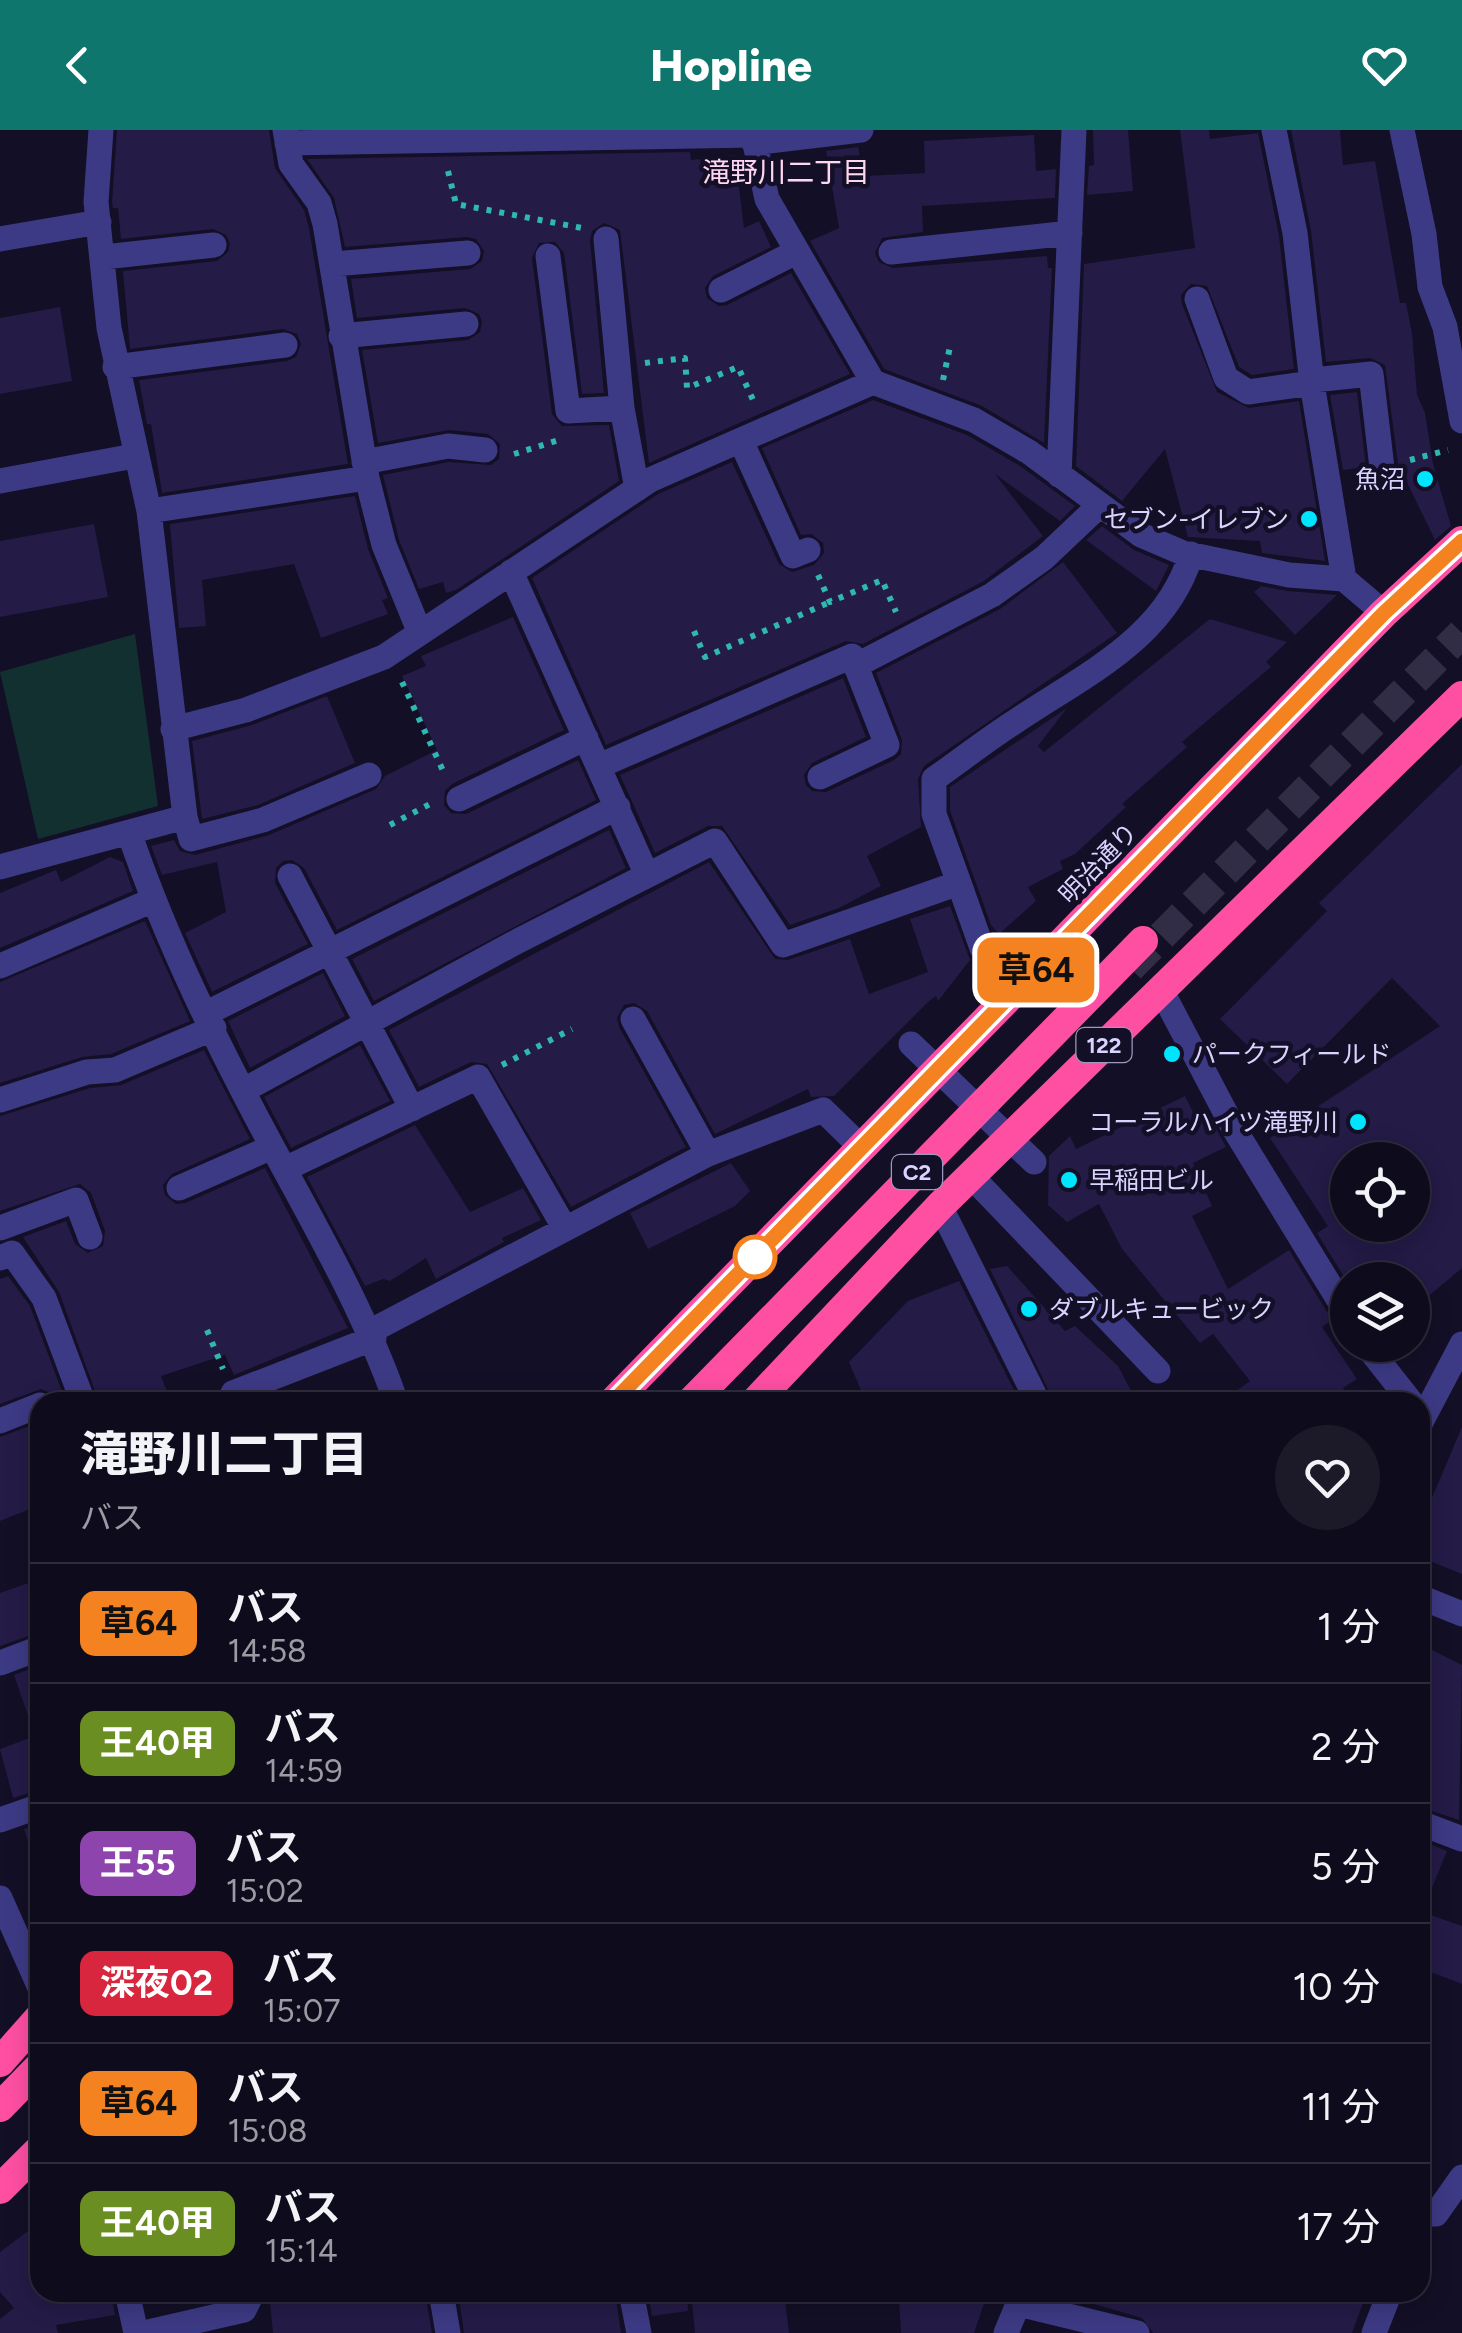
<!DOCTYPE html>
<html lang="ja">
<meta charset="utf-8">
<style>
:root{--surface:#0e0b1c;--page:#1c1929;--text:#f1f3f6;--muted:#9b9ba3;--line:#2e2b3b;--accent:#0f766e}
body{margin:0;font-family:Figtree,"Noto Sans JP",sans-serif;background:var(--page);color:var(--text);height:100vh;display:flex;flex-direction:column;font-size:38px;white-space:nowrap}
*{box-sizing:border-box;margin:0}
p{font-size:32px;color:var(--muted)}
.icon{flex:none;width:55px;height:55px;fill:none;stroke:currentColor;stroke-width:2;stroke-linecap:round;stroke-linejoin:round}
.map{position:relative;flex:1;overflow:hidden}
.panel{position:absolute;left:30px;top:1262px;width:1400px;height:910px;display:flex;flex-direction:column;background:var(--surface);border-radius:30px;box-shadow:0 5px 25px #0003,0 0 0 2px var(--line)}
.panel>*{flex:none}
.badge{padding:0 20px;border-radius:15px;font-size:35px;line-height:65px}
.tools{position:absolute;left:1330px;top:1012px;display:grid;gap:20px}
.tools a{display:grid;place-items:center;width:100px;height:100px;border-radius:50%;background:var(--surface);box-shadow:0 5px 25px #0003,0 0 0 2px var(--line);font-size:50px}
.map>.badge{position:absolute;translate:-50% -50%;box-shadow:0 0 0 5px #fff}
.round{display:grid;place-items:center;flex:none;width:105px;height:105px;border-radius:52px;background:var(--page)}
.headline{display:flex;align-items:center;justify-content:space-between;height:170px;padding:0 50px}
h1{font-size:48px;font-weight:800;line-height:75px}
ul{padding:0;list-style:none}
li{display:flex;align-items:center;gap:30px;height:120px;padding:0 50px;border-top:2px solid var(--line)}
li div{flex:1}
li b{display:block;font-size:38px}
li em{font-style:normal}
li .badge{min-width:110px;font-weight:700;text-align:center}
header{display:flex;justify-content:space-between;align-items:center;height:130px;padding:0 50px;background:var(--accent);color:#fff;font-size:45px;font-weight:800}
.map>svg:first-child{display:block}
.green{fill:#12302f}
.building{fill:#241b47;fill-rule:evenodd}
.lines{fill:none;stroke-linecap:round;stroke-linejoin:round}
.highway-tunnel{stroke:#312d47;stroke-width:30;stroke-dasharray:30 15;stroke-linecap:butt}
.path{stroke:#2fb8b0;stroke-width:6;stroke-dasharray:5 8;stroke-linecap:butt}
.minor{stroke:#3d3a85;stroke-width:25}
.highway{stroke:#ff4fa3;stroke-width:30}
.line-casing{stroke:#fff;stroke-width:22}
.line{stroke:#f58220;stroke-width:15}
.poi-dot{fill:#00e5ff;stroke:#130f26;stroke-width:4}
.stop-dot{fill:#fff;stroke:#f58220;stroke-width:5}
.labels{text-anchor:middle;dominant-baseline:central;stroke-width:9;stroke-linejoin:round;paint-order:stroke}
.shield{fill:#130f26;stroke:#9e99be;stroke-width:2.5}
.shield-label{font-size:22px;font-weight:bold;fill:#d9d4ff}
.poi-label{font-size:25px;fill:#d9d4ff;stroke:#130f26;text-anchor:end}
.street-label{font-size:25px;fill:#d9d4ff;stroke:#130f26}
.neighbourhood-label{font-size:28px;fill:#ffd6f0;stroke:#130f26}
</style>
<header><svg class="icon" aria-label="back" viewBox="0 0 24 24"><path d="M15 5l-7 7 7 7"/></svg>Hopline<svg class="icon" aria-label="heart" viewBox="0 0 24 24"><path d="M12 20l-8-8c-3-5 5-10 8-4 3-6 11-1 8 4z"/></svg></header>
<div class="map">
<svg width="1462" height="2203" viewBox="0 0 1462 2203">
<rect width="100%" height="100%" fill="#130f26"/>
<path class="green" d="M 135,504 L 158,676 L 38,709 L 0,542 Z"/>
<path class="building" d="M 117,0 L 269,0 L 275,38 L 304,80 L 309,98 L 348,334 L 162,363 L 151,294 L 147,294 L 139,250 L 287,231 L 296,227 L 301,214 L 297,204 L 283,199 L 130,219 L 123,141 L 217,131 L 228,122 L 230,114 L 226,105 L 213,99 L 121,109 L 118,78 L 113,78 L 112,72 Z
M 1093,0 L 1128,0 L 1133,61 L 1087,65 L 1089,36 L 1094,35 Z
M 1180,0 L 1209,0 L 1210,9 L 1258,3 L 1279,106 L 1294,239 L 1252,245 L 1239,237 L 1207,156 L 1191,154 L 1181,165 L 1182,174 L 1217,262 L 1249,278 L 1299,271 L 1325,431 L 1262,423 L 1260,411 L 1188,407 L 1165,319 L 1122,371 L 1076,336 L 1084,134 L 1195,118 Z
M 1291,0 L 1340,0 L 1343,35 L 1375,31 L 1400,173 L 1406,173 L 1412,203 L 1417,265 L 1425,283 L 1433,334 L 1451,396 L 1435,410 L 1398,334 L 1385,235 L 1370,228 L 1326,232 L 1311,101 Z
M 1034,5 L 1036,41 L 1056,39 L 1055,68 L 922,76 L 923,102 L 882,108 L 875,123 L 879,132 L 893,138 L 1047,126 L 1048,138 L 1052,138 L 1044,313 L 982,276 L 884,239 L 810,111 L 839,98 L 826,21 L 858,17 L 864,46 L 925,43 L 924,11 Z
M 690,22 L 691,30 L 735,25 L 744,98 L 759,91 L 771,117 L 713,146 L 705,158 L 707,168 L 719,176 L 727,175 L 791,143 L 850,244 L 649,333 L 620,100 L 604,93 L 592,101 L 590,110 L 604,263 L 582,264 L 564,123 L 555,112 L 539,113 L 532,128 L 552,284 L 562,296 L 609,295 L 619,351 L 456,460 L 446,463 L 443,452 L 419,459 L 399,410 L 383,345 L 449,332 L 491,335 L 499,329 L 500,314 L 488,304 L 449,300 L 378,313 L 362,220 L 468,210 L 480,202 L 482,192 L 479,184 L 465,178 L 357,188 L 351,149 L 470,139 L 482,131 L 484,121 L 476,109 L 467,107 L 345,117 L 334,68 L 307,29 Z
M 60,177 L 72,251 L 0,264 L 0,188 Z
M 1357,262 L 1366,337 L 1343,340 L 1330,265 Z
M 873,270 L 967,305 L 1020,336 L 1075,376 L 1060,391 L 995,344 L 1043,406 L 984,451 L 863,514 L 846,511 L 606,615 L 532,448 L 658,364 L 732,332 L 779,434 L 792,442 L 814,435 L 824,423 L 823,413 L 811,404 L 801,405 L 762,318 Z
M 355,366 L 368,419 L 388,468 L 382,470 L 388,484 L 321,508 L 294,434 L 202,450 L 206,496 L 179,498 L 170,394 Z
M 94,394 L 108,467 L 0,487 L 0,411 Z
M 1102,396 L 1134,420 L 1169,435 L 1156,461 L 1086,410 Z
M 1063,432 L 1117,503 L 924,636 L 918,649 L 921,697 L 867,726 L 881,756 L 839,778 L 790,795 L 722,696 L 708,696 L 655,723 L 620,645 L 843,548 L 866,607 L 812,633 L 804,645 L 806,655 L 812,661 L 826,662 L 894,630 L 901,624 L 902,610 L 876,543 L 1000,479 Z
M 1261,456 L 1288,461 L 1337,465 L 1295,505 L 1254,462 Z
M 513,487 L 564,600 L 452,654 L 445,661 L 444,675 L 451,683 L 466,684 L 578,630 L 596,670 L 337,800 L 304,738 L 292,730 L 283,731 L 276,738 L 275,753 L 308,814 L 212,862 L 185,803 L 226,782 L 217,732 L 162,745 L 151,716 L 174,710 L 180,721 L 195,725 L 269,705 L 376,659 L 385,646 L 437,620 L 402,546 L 426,536 L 421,526 Z
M 1210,489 L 1287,512 L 1266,532 L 1271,537 L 1182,612 L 1187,617 L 1122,674 L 1126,677 L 1075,724 L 1060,731 L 1063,739 L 1028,757 L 1036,771 L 999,804 L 991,795 L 950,681 L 950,657 L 1067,578 L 1038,616 L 1044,622 Z
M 327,566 L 355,633 L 258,675 L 202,689 L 192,611 L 252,595 Z
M 1462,634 L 1462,1138 L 1412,1180 L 1412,1150 L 1380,1150 L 1366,1134 L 1346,1150 L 1317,1103 L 1328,1096 L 1270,1008 L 1440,896 L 1392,848 L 1287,954 L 1220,889 L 1327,781 L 1319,773 ZM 1348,1030 L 1412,1030 L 1412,1095 L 1348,1095 Z
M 609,700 L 626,738 L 374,871 L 352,829 Z
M 110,727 L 123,732 L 133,761 L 0,818 L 0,763 L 56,740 L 61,752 Z
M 709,732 L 775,829 L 788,830 L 850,809 L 869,864 L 928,842 L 910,789 L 950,776 L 970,830 L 938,871 L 936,866 L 928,872 L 834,966 L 811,967 L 808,959 L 715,1004 L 647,881 L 634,873 L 624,875 L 617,888 L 619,897 L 686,1017 L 571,1077 L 487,934 L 471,932 L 419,957 L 389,900 Z
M 145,791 L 190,891 L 111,924 L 82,927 L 0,953 L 0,852 Z
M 323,843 L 345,886 L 250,938 L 228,891 Z
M 360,915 L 390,971 L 291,1018 L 264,967 Z
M 204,920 L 250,1009 L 172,1044 L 163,1055 L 165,1065 L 176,1074 L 185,1073 L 265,1038 L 348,1198 L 234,1245 L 225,1225 L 161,1246 L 171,1272 L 99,1272 L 59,1162 L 23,1107 L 66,1091 L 75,1114 L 88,1123 L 103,1116 L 105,1101 L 91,1063 L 80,1054 L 0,1081 L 0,986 L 90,958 L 121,955 Z
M 1185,966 L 1196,988 L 1207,982 L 1226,1017 L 1193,1033 L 1212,1076 L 1192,1086 L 1228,1159 L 1289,1120 L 1332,1190 L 1322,1197 L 1357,1249 L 1343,1258 L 1355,1272 L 1221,1272 L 1250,1251 L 1213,1204 L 1200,1213 L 1122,1119 L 1099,1074 L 1067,1092 L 1048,1075 L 1049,1026 L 1070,1006 L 1076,1019 Z
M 415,995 L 470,1082 L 523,1058 L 541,1090 L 502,1108 L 504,1112 L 436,1149 L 426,1128 L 390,1151 L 383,1149 L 365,1156 L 307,1047 Z
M 731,1033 L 750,1061 L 735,1076 L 648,1119 L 630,1083 Z
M 1007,1136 L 1065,1201 L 1075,1196 L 1118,1236 L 1137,1272 L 1054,1272 L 990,1139 Z
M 8,1146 L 30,1176 L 66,1272 L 56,1272 L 51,1263 L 41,1259 L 0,1274 L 0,1149 Z
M 959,1151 L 1020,1272 L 866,1272 L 849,1232 L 908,1171 Z
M 40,1292 L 40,1375 L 0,1391 L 0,1307 Z
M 1462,1297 L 1462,1444 L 1420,1427 L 1420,1396 Z
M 40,1449 L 40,1502 L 0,1516 L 0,1463 Z
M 1420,1514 L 1462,1535 L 1459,1690 L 1420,1677 Z
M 40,1535 L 40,1660 L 13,1668 L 0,1619 L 35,1606 L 14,1545 Z
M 40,1693 L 40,1732 L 35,1733 L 24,1699 Z
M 1420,1710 L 1447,1721 L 1422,1782 L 1462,1796 L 1462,1854 L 1420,1838 Z
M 40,2092 L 40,2162 L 111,2162 L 115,2185 L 56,2195 L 58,2203 L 0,2203 L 0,2189 L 14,2178 L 0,2162 L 0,2122 Z
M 269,2162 L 425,2162 L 432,2203 L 273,2203 Z
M 458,2162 L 506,2162 L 507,2171 L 552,2162 L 615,2162 L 621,2203 L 464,2203 Z
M 648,2162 L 687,2162 L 688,2181 L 652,2186 Z
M 691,2162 L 784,2162 L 789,2203 L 695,2203 Z
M 954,2162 L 988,2162 L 974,2203 L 901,2203 L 899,2169 Z
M 1053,2162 L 1367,2162 L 1352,2203 L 1153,2203 L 1142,2188 Z"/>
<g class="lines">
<path class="highway-tunnel" d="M 1130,838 L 1462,503"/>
<path class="path" d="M 448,41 L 456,74 L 582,98
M 645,233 L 685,228 L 687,258 L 738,237 L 754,272
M 943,250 L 951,212
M 514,324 L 559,310
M 1410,330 L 1448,320
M 818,445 L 830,472 L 882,450 L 896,482
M 694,501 L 705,527 L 830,472
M 402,552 L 445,645
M 390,695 L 430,674
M 502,935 L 572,899
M 207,1200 L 223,1239"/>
<path class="minor" d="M 285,0 L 291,34 L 319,73 L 325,94 L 367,348 L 384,415 L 420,503
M 752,0 L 767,69 L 873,252 L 974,290 L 1029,322 L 1141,405 L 1183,423 L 1289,445 L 1344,449 L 1384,483
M 1274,0 L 1295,103 L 1312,253 L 1344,449
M 1402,0 L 1424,104 L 1430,157 L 1445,197 L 1462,291
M 287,13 L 753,5
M 754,13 L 861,0
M 0,109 L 99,92
M 606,109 L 622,278 L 637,359
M 891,122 L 1070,103
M 548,126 L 568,281 L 622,278
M 104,127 L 214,115
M 333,134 L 468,123
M 721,160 L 796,122
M 1197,169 L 1226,248 L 1248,262 L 1312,253
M 341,206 L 466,194
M 115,237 L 285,215
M 1313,250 L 1371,244 L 1382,338
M 741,311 L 793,426 L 808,420
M 364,332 L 448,316 L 485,320
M 1059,345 L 1074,0
M 0,351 L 134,326
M 149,381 L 367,348
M 511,442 L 646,743
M 855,536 L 992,465 L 1044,428 L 1100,375
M 173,599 L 246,580 L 384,527 L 650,350 L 873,252
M 599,636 L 852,526 L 887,615 L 820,647
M 459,669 L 586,608
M 185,687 L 191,709 L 263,690 L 369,645
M 129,702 C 166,811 219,918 274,1020 C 319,1103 365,1183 396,1272
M 0,737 L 185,687 L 149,381 L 109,198 L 96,72 L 101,0
M 290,746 L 412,979
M 959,753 L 934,684 L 934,649 C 961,630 988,609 1016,591 C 1084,545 1167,508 1191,424
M 0,836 L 153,770
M 1160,858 L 1233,997 L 1348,1185
M 207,883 L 618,677
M 633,889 L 708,1024
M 911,914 L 1034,1032
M 244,960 L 518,811 L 715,711 L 783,815 L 959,753 L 982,818 L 1015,861
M 0,970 L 87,942 L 115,940 L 214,898
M 285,1039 L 478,947 L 564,1097
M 971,1046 L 1158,1241
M 179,1058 L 272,1017
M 940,1076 L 1038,1272
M 0,1098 L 76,1070 L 90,1107
M 0,1128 L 12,1123 L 44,1168 L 83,1272
M 371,1201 L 708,1024 L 823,980 L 862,1018
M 1366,1215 L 1411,1272
M 229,1272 L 233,1263 L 374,1208
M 0,1291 L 40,1275
M 1420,1294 L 1462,1214
M 1420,1467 L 1462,1484
M 0,1533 L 40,1518
M 0,1690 L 40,1676
M 1420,1693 L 1462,1709
M 0,1768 L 40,1858
M 1420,2084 L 1436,2084 L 1462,2047
M 127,2162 L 136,2203
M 441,2162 L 448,2203
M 631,2162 L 639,2203
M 1019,2174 L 1137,2203
M 144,2203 L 244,2180 L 253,2162
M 1006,2203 L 1023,2162
M 1374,2203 L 1390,2162"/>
<path class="highway" d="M 613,1272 L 1384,483 L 1462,411
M 691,1272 L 1143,811
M 755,1272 L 940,1076 L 1462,566
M 0,1932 L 40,1887
M 0,1977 L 40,1936
M 0,2059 L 40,2019"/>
</g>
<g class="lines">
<defs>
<path id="line" d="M 613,1272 L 1384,483 L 1462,411"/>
</defs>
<use href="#line" class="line-casing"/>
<use href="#line" class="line"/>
</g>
<g class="poi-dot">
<circle cx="1425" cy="349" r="10"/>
<circle cx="1309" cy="389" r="10"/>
<circle cx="1172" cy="924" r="10"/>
<circle cx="1358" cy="992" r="10"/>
<circle cx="1069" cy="1050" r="10"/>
<circle cx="1029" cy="1179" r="10"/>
</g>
<circle class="stop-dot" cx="755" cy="1127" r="20"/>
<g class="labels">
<g class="shield">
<rect x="1076.5" y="898" width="55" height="34" rx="8"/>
<rect x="892" y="1025" width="50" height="34" rx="8"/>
</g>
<g class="shield-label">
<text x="1104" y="915">122</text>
<text x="917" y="1042">C2</text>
</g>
<g class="poi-label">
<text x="1405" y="349">魚沼</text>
<text x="1289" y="389">セブン-イレブン</text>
<text x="1192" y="924" text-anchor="start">パークフィールド</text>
<text x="1338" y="992">コーラルハイツ滝野川</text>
<text x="1089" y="1050" text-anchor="start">早稲田ビル</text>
<text x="1049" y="1179" text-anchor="start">ダブルキュービック</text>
</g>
<g class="street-label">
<text transform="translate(1098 733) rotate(-46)">明治通り</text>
</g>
<g class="neighbourhood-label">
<text x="786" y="42">滝野川二丁目</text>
</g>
</g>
</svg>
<div class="tools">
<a><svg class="icon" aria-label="locate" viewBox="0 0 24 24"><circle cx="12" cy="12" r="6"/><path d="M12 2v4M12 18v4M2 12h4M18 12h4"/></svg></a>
<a><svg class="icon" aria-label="layers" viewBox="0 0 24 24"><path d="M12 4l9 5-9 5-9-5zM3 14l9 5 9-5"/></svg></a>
</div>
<b class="badge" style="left:1036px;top:840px;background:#f58220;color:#111">草64</b>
<section class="panel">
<div class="headline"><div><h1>滝野川二丁目</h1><p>バス</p></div><a class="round"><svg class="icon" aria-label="heart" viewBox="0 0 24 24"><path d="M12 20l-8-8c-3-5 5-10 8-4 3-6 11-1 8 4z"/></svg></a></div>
<ul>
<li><span class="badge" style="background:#f58220;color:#111">草64</span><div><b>バス</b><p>14:58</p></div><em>1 分</em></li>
<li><span class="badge" style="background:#6b8e23;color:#fff">王40甲</span><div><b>バス</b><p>14:59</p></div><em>2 分</em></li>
<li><span class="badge" style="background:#8e44ad;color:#fff">王55</span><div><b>バス</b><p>15:02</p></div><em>5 分</em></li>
<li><span class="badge" style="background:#d7263d;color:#fff">深夜02</span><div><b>バス</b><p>15:07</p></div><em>10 分</em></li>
<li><span class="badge" style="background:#f58220;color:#111">草64</span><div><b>バス</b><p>15:08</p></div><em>11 分</em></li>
<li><span class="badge" style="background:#6b8e23;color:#fff">王40甲</span><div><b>バス</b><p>15:14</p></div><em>17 分</em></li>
</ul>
</section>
</div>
